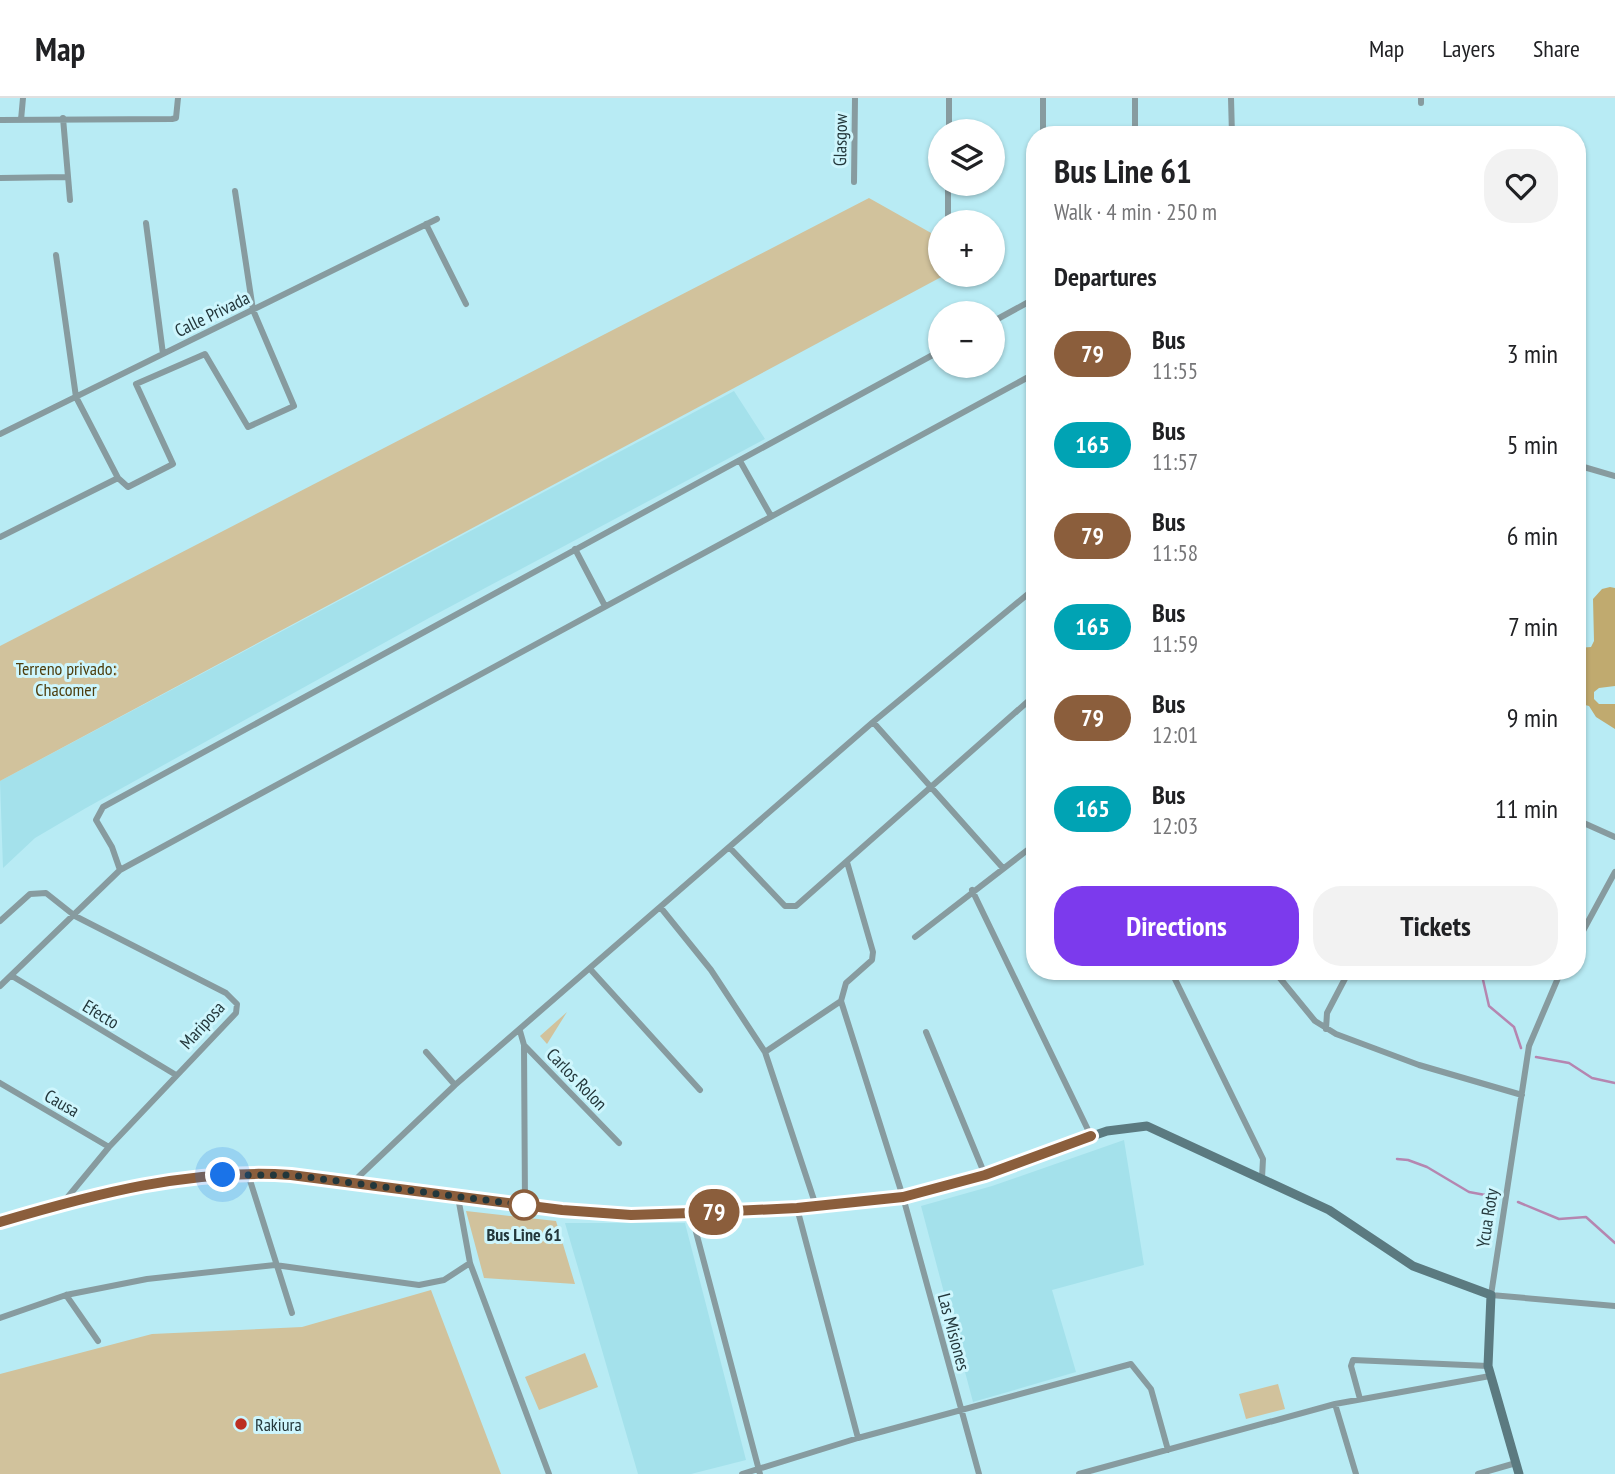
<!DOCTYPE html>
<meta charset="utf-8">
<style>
:root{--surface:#fff;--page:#f2f2f2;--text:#202124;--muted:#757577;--line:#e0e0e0;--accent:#7c3aed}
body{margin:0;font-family:"PT Sans Narrow",sans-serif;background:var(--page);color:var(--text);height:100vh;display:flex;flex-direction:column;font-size:26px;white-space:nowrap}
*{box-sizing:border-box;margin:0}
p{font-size:23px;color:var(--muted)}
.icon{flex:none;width:38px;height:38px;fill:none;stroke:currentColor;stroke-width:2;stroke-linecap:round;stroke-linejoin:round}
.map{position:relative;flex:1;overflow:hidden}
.drawer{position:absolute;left:1026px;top:28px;width:560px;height:854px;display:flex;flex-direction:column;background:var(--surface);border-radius:28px;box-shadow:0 2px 5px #0004}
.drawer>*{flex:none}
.badge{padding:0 14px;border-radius:23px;font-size:24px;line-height:46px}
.controls{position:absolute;left:928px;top:21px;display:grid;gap:14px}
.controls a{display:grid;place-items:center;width:77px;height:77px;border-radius:50%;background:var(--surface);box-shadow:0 2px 5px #0004;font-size:35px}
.you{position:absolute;width:35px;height:35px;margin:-18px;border:5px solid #fff;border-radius:50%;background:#1a73e8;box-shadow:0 0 0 10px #1a73e833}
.map>.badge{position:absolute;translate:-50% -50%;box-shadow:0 0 0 4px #fff}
h2{padding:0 28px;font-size:26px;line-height:63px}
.round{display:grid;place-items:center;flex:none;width:74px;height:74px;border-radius:28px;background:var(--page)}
.summary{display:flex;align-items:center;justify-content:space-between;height:119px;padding:0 28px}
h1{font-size:33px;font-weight:700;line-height:52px}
.action{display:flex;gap:14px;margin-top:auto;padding:14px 28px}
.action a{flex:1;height:80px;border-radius:28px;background:var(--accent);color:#fff;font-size:28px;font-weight:700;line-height:80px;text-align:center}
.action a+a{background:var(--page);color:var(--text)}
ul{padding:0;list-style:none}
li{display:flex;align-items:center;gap:21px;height:91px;padding:0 28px}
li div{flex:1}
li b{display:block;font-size:26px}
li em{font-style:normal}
li .badge{min-width:77px;font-weight:700;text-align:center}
header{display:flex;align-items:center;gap:42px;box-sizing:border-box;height:98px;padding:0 35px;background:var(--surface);border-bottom:2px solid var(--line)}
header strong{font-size:33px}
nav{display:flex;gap:38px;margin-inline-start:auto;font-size:24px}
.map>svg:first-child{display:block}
.built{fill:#a4e1eb}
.green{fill:#d1c29c}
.forest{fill:#c0aa6f}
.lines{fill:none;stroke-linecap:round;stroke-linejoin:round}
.stream{stroke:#b586b0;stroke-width:2.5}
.street{stroke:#879b9f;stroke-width:6}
.secondary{stroke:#5b7a80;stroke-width:9}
.line-casing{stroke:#fff;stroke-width:16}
.line{stroke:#8b5e3c;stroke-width:10}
.walk{stroke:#23373b;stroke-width:7;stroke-dasharray:0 12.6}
.stop-dot{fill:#fff;stroke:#8b5e3c;stroke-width:3.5}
.poi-dot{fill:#bc2f22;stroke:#cef6fd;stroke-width:2.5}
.labels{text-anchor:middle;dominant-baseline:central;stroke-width:6;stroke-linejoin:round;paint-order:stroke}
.street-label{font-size:18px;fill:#23373b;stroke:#cef6fd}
.park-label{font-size:18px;fill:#4d3d0d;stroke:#cef6fd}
.stop-label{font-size:18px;font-weight:bold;fill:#23373b;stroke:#cef6fd}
.poi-label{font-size:18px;fill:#23373b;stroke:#cef6fd;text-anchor:start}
</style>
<header>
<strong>Map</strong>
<nav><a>Map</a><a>Layers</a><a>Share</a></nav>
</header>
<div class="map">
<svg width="1615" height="1376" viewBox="0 0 1615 1376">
<rect width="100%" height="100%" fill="#b8ebf4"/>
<path class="built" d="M 734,293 L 765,341 L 429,520 L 86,710 L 35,740 L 3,770 L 0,683 Z
M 1124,1042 L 1144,1167 L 1052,1192 L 1076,1274 L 973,1304 L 921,1108 L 992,1088 Z
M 565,1125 L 685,1125 L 746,1362 L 691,1376 L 638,1376 Z"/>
<path class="green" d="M 869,100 L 940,140 L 940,177 L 945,177 L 0,683 L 0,548 Z
M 567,914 L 547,946 L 540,938 Z
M 466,1113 L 556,1123 L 575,1186 L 484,1180 Z
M 431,1192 L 501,1376 L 0,1376 L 0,1276 L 152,1236 L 302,1229 Z
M 585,1255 L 598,1289 L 539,1312 L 525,1279 Z
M 1278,1286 L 1285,1311 L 1246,1321 L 1239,1296 Z"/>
<path class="forest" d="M 1610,489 L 1615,490 L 1615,588 L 1599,590 L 1594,594 L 1594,601 L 1599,606 L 1615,606 L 1615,631 L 1596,619 L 1589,608 L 1577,605 L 1577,550 L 1591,549 L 1594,543 L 1593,501 L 1602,491 Z"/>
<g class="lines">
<path class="stream" d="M 1481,873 L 1489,908 L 1514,929 L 1521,950
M 1536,959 L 1569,965 L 1592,980 L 1615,985
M 1397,1061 L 1408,1062 L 1427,1069 L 1469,1094 L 1496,1099
M 1518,1104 L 1559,1121 L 1586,1119 L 1615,1145"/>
<path class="street" d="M 1231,0 L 1232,37
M 1421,0 L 1421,5
M 63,20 L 70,102
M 0,22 L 172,21 L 176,20 L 178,0
M 21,22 L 23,0
M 949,33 L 949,0
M 1043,37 L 1043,0
M 1135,37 L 1135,0
M 0,80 L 68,79
M 854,84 L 855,0
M 948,124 L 948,86
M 146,125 L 163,256
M 426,126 L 466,206
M 56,157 L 76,299 L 118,380 L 128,389 L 173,366 L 136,286 L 205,256 L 248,329 L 294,308 L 253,212 L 235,93
M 992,224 L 1034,201
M 0,336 L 437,121
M 740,363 L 771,418
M 1577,367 L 1615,378
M 0,439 L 118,380
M 575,451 L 605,508
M 873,624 L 1002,769
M 1577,722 L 1615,739
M 730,750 L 785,808 L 796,808 L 1034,598
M 847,764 L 873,854 L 872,862 L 846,885 L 841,903 L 903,1099 L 979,1376
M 120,772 L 112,749 L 96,722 L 103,709 L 940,253
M 972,792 L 1091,1038
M 661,810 L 711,872 L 765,954 L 816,1108
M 0,823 L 30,796 L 46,795 L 75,818 L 226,895 L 237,906 L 236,915 L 109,1049 L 62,1106
M 915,839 L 1034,747
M 1577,844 L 1615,774
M 591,872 L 700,992
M 1171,873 L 1263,1061 L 1262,1080
M 1274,873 L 1315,923 L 1336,936 L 1419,967 L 1522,997
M 1561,873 L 1529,948 L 1491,1197 L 1615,1208
M 12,878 L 176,977
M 0,888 L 120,772 L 1034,276
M 1326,931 L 1327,915 L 1349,873
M 520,933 L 524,947 L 619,1045
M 926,934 L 985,1077
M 524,947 L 525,1108
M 426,954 L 455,987
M 765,954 L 841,903
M 0,985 L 109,1049
M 248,1076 L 292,1215
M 352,1085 L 455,987 L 873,624 L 1034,491
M 458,1099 L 470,1165 L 549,1376
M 797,1110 L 858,1340
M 691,1115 L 760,1376
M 66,1197 L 98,1243
M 0,1220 L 66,1197 L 147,1181 L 275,1167 L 419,1187 L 444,1182 L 470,1165
M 1360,1301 L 1351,1268 L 1353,1262 L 1488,1268
M 1335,1306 L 1356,1376
M 742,1376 L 858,1340 L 1131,1266 L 1151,1291 L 1168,1352
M 1079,1376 L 1335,1306 L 1490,1278
M 1478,1376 L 1516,1365"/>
<path class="secondary" d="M 0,1124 C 95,1097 191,1071 291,1077 L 594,1114 L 660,1116 L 797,1110 L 903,1099 L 935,1092 L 1107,1033 L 1147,1028 L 1329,1112 L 1413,1168 L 1491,1197 L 1488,1268 L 1519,1376"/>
</g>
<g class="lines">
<defs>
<path id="line" d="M 0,1124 C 94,1096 192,1070 291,1077 L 562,1112 L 631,1117 L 691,1115 L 797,1110 L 903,1099 L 985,1077 L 1091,1038"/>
</defs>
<use href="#line" class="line-casing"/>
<use href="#line" class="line"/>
<path class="walk" d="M 223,1077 L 291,1077 L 524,1107"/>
</g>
<circle class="stop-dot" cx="524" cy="1107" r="14"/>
<circle class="poi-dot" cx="241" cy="1326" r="7"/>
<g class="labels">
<g class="street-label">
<text transform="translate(840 42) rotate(-89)">Glasgow</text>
<text transform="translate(212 216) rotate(-26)">Calle Privada</text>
<text transform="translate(101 916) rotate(31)">Efecto</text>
<text transform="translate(202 927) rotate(-48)">Mariposa</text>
<text transform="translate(577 981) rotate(46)">Carlos Rolon</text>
<text transform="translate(62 1005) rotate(30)">Causa</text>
<text transform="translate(1487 1120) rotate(-81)">Ycua Roty</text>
<text transform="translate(954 1234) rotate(75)">Las Misiones</text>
</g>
<g class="park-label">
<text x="66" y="570">Terreno privado:<tspan x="66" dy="21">Chacomer</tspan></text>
</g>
<g class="stop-label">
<text x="524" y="1136">Bus Line 61</text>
</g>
<g class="poi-label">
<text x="255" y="1326">Rakiura</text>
</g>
</g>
</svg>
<div class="controls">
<a><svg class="icon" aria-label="layers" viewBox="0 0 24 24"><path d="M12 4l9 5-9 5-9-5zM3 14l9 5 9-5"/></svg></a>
<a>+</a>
<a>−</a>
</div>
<div class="you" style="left:223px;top:1077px"></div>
<b class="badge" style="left:714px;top:1114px;background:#8b5e3c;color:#fff">79</b>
<section class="drawer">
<div class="summary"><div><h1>Bus Line 61</h1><p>Walk · 4 min · 250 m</p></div><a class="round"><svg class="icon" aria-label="heart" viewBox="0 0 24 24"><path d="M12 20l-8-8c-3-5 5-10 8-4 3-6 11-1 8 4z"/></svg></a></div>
<h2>Departures</h2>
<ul>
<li><span class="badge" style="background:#8b5e3c;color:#fff">79</span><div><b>Bus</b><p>11:55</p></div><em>3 min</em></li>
<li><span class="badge" style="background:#00a3b4;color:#fff">165</span><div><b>Bus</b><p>11:57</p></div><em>5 min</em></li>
<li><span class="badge" style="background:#8b5e3c;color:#fff">79</span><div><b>Bus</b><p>11:58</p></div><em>6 min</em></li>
<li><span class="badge" style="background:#00a3b4;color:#fff">165</span><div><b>Bus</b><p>11:59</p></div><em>7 min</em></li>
<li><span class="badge" style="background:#8b5e3c;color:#fff">79</span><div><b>Bus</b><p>12:01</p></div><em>9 min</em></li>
<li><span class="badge" style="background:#00a3b4;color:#fff">165</span><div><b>Bus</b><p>12:03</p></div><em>11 min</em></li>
</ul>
<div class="action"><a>Directions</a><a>Tickets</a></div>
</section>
</div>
